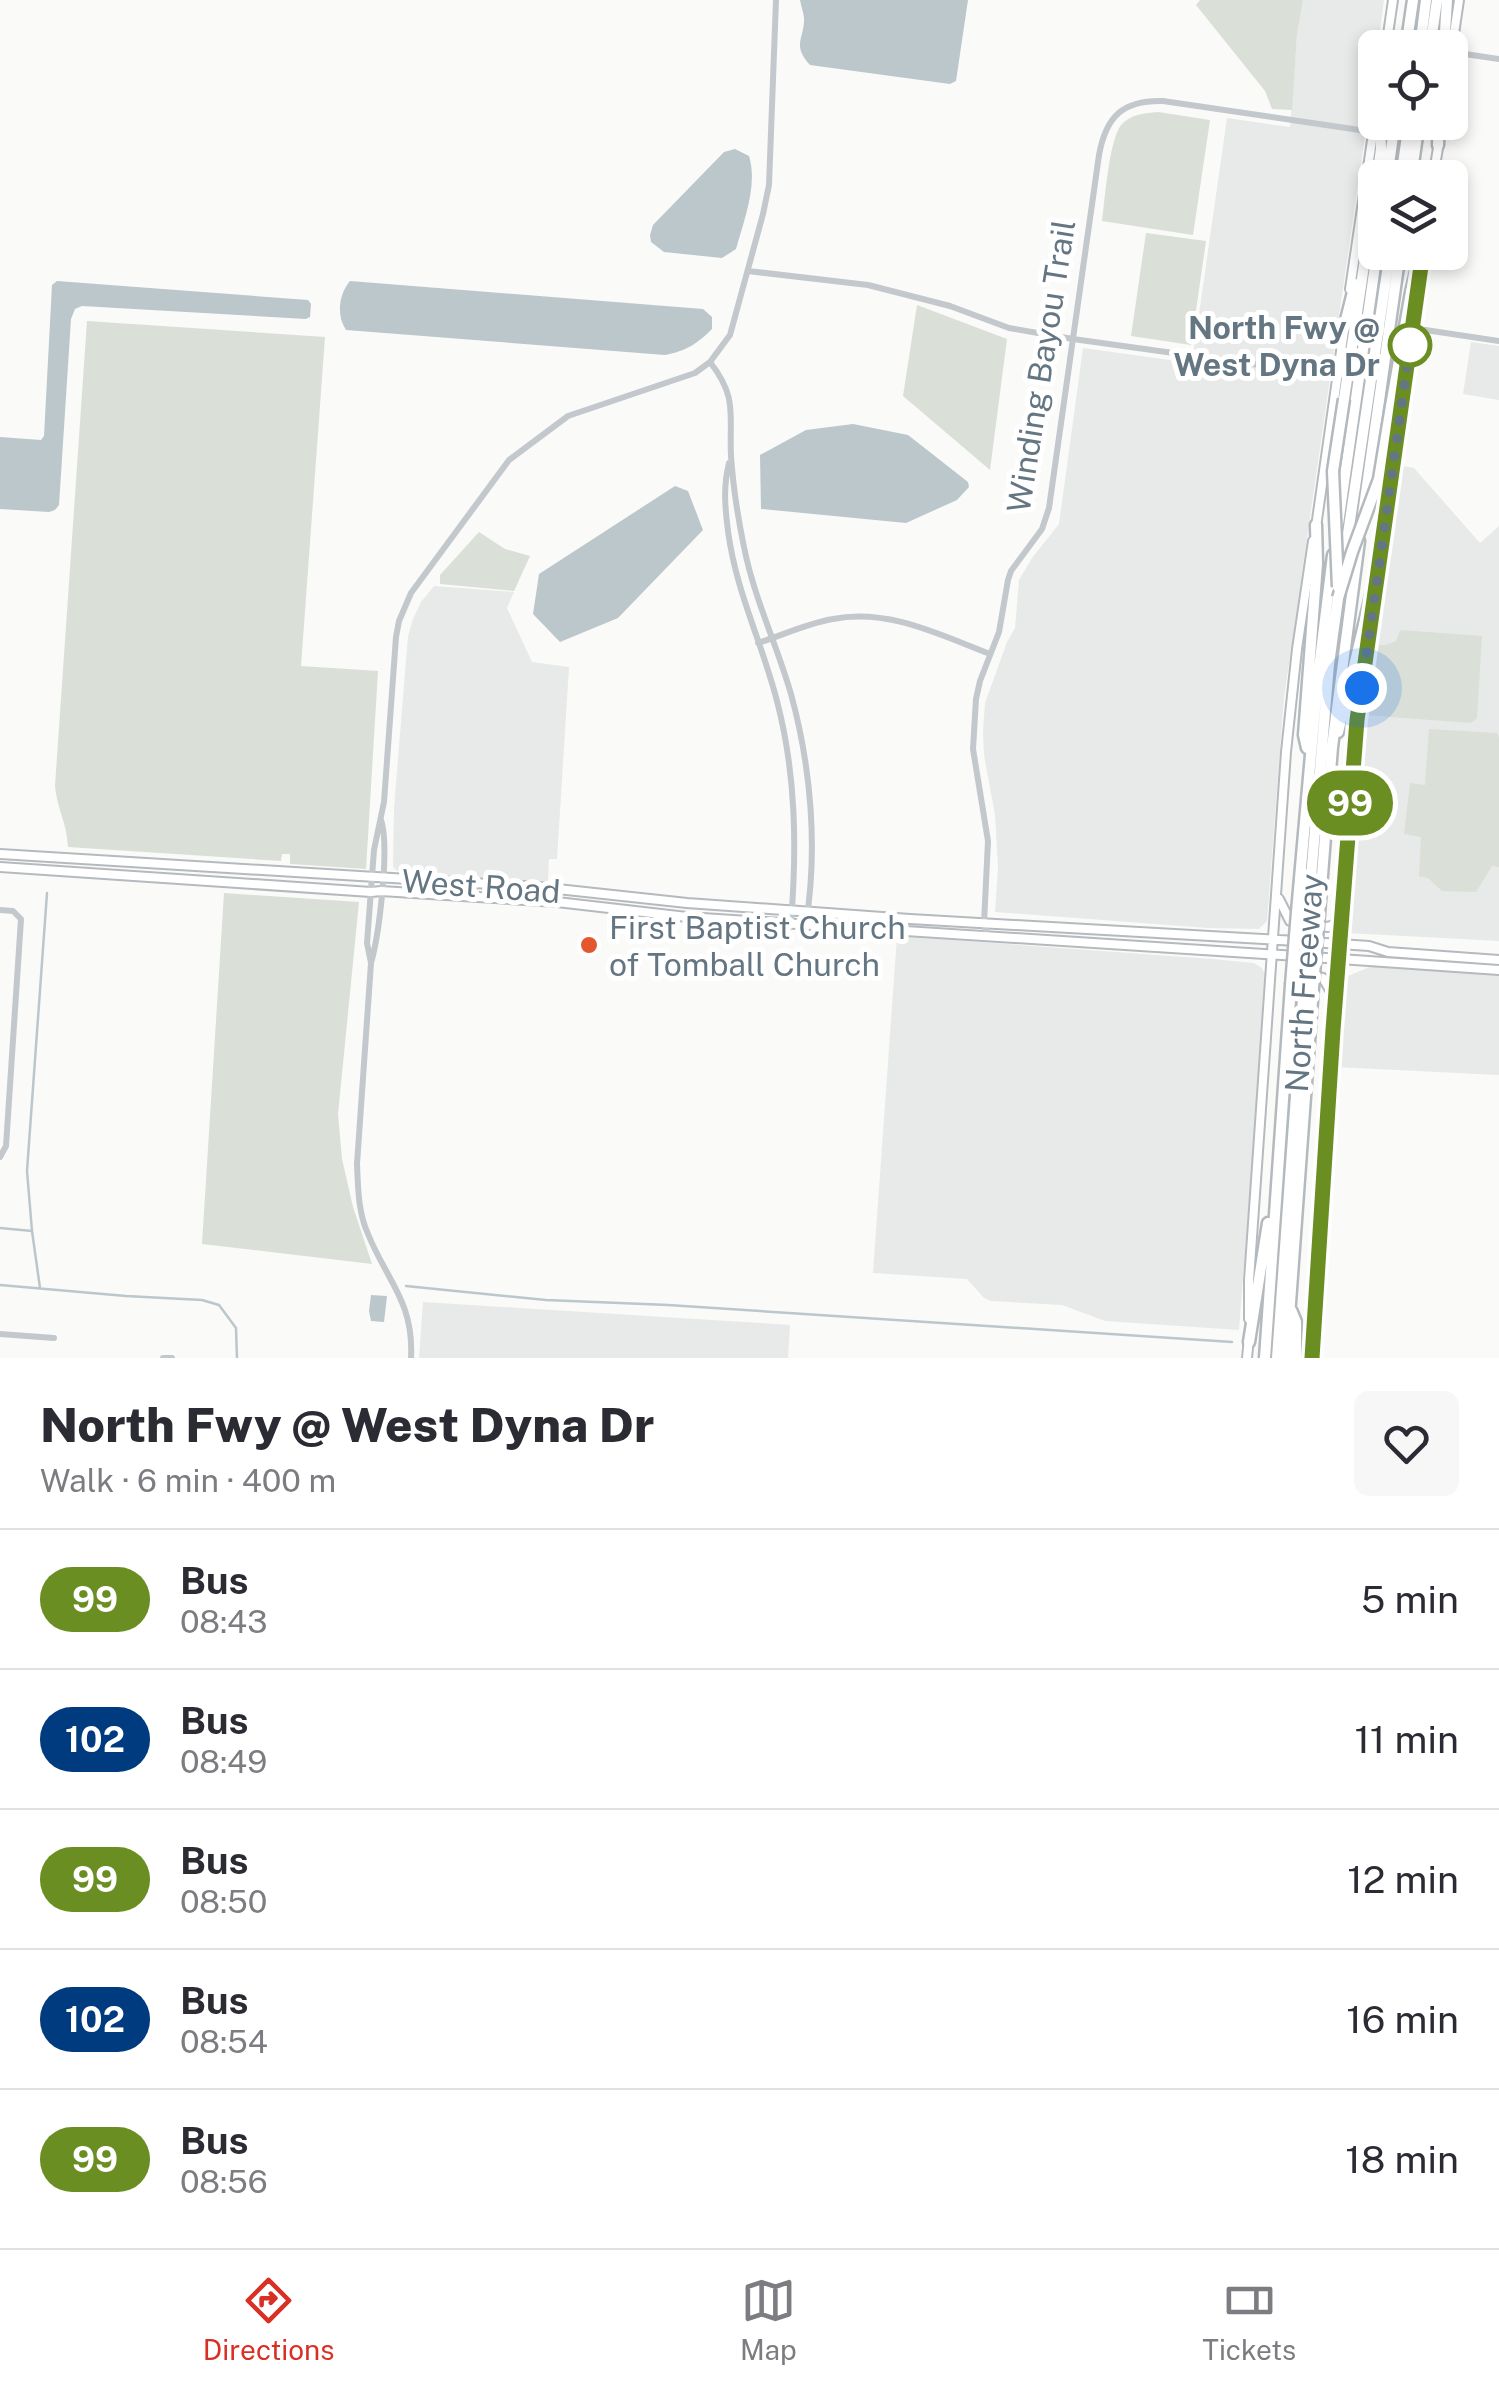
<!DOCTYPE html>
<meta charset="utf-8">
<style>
:root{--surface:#fff;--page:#f7f7f7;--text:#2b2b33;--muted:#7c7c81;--line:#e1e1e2;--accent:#d93025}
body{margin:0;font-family:"Public Sans",sans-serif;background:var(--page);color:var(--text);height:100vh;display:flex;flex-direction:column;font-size:38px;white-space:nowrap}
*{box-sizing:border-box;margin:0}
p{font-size:32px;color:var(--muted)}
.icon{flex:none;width:55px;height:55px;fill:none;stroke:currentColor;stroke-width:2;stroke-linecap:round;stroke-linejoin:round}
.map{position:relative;height:1358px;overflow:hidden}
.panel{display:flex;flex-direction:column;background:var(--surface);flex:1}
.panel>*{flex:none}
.badge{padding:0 20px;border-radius:32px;font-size:35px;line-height:65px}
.fabs{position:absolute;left:1358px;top:30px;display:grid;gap:20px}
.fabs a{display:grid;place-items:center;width:110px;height:110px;border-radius:15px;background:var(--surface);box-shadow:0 5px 15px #0003;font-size:50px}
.you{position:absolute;width:50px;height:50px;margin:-25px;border:8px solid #fff;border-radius:50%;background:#1a73e8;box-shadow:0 0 0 15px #1a73e833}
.map>.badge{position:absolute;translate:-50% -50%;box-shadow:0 0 0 5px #fff}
.round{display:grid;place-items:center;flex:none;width:105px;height:105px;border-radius:15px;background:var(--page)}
.summary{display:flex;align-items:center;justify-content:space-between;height:170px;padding:0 40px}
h1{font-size:48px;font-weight:800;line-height:75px}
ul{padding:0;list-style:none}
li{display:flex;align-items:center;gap:30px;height:140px;padding:0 40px;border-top:2px solid var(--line)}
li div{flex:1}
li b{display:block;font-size:38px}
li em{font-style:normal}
li .badge{min-width:110px;font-weight:700;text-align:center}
.menu{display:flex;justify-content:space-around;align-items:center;height:140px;border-top:2px solid var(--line);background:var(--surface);font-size:28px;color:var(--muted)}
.menu a{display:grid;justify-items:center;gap:5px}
.menu .on{color:var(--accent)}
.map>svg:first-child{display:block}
.built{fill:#e8e9e9}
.green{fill:#dadfd7}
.water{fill:#bbc7cb}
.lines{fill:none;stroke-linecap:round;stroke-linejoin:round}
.stream{stroke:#bbc7cb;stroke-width:2.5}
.major-casing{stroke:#b5babe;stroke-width:12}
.highway-casing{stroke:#b4b9bd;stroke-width:15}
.minor{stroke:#c3c8cc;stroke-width:6}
.major{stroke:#fff;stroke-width:8}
.highway{stroke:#fff;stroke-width:10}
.highway-bridge-casing{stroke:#b4b9bd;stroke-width:15;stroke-linecap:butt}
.highway-bridge{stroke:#fff;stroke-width:10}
.line-casing{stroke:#fff;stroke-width:22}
.line{stroke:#6b8e23;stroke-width:15}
.walk{stroke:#657683;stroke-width:10;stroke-dasharray:0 18}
.stop-dot{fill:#fff;stroke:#6b8e23;stroke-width:5}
.poi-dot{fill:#e4572e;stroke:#fff;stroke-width:4}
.labels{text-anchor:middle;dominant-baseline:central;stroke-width:10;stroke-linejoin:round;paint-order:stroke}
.stop-label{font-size:32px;font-weight:bold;fill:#657683;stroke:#fff;text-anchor:end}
.street-label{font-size:32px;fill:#657683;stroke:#fff}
.poi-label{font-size:32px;fill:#657683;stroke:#fff;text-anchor:start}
</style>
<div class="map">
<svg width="1499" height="1358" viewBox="0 0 1499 1358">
<rect width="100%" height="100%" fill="#fafaf8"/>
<path class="built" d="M 1303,0 L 1384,0 L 1378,47 L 1375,48 L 1375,66 L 1284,698 L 1267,921 L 1259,929 L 1208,928 L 995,912 L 998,868 L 995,815 L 984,755 L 983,731 L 985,703 L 1007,642 L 1015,628 L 1019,580 L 1032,558 L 1059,524 L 1083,348 L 1192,363 L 1227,118 L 1290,127 L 1297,35 Z
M 1471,342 L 1499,346 L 1499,400 L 1463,394 Z
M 1398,465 L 1414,468 L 1480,543 L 1499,526 L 1499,941 L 1347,933 L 1365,711 Z
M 434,586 L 514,592 L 507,608 L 532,662 L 569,667 L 557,859 L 549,859 L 548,882 L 397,871 L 393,867 L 394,808 L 408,636 L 413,619 L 421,602 Z
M 897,936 L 1212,959 L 1254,963 L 1262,968 L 1266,977 L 1239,1330 L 1105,1321 L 1062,1305 L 991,1301 L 984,1298 L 967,1279 L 873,1273 Z
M 1372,966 L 1499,974 L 1499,1075 L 1334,1067 L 1339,1001 L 1348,976 Z
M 423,1302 L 790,1325 L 788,1358 L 419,1358 Z"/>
<path class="green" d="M 1200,0 L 1303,0 L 1297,35 L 1292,110 L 1272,109 L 1265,91 L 1196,5 Z
M 1158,112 L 1210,120 L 1193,235 L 1102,221 C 1105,199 1109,141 1121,125 C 1131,114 1145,113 1158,112 Z
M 1146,233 L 1206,241 L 1191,345 L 1131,336 Z
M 917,305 L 1007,339 L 990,470 L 903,396 Z
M 87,321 L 325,337 L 301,666 L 378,671 L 366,869 L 290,864 L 290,854 L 282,854 L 281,861 L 68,847 C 67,823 57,809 55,786 Z
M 479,532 L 505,549 L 530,556 L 514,591 L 440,584 L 440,575 Z
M 1400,630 L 1482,636 L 1477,718 L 1471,723 L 1364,715 L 1374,645 L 1386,645 L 1396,641 Z
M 1429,729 L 1497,733 L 1499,737 L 1499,867 L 1492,866 L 1476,892 L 1442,891 L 1428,878 L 1419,876 L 1421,837 L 1404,834 L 1410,783 L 1425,785 Z
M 224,893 L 359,902 L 338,1114 L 342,1159 L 353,1207 L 372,1264 L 202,1244 Z"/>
<path class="water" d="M 800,0 L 968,0 L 956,81 L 950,84 L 810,65 C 791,44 805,39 804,17 C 803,11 801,6 800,0 Z
M 735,149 L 749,156 C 758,185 744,220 736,249 L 722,258 L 664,252 L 651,242 L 650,235 L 653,225 L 724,152 Z
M 57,281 L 308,300 L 311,304 L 310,317 L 306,319 L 82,306 L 75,309 L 71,319 L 59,505 L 55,510 L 49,512 L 0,509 L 0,437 L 41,440 L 44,436 L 52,285 Z
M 350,281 L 703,309 L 712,317 L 712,329 C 697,344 686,351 665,355 L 346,330 C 336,315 339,294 350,281 Z
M 853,424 L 908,435 L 968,482 L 969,487 L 957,500 L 906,523 L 761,509 L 760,455 L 806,430 Z
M 675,486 L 688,491 L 703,530 L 618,618 L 560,642 L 533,614 L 539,574 Z
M 371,1295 L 387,1296 L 384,1322 L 371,1321 L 369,1311 Z"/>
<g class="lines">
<path class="stream" d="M 0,1228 L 32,1231
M 0,1285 L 126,1296 L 202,1300 L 219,1305 L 236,1328 L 237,1358
M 406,1286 L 546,1300 L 668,1305 L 1232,1342
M 40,1288 L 32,1231 L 27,1171 L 47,893"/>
<defs>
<path id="major" d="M 1386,48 L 1393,0
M 1450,61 L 1459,0
M 1433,178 L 1439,142
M 1350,289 L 1375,120
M 1316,527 L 1345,323
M 1376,576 L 1422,264
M 0,854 L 539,887 L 687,903 L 910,919 L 1297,941
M 0,867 L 371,892 L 381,891 L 557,902 L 687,917 L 1297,956
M 1279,899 L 1290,921 L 1300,924
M 1314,925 L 1328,927 L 1341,922
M 1311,942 L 1369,946 L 1388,952 L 1499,960
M 1340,944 L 1357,720 L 1372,610
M 1311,957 L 1499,970
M 1310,974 L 1323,978 L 1334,997
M 1249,1319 L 1249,1280 L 1286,752 L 1297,649 L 1313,541
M 1247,1358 L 1249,1338
M 1312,1358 L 1339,958"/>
<path id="highway" d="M 1406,48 L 1413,0
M 1420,48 L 1426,0
M 1430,48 L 1437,0
M 1444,48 L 1447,0
M 1438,145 L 1439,122
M 1377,178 L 1381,149 L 1380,122
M 1387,178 L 1395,122
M 1401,178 L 1409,122
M 1411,178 L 1419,122
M 1345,324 L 1355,284
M 1344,399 L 1375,192
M 1391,406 L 1411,292 L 1421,252
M 1363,514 L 1400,252
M 1338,524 L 1377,252
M 1342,574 L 1390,252
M 1338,732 L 1377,571
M 1307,748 L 1304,735 L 1317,563 L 1316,525
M 1297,912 L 1318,676 L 1333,555
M 1308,913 L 1329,664 L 1339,591
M 1319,914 L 1332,747 L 1359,541
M 1291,1310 L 1296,1322 L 1296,1358
M 1249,1342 L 1268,1223
M 1265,1358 L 1291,985
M 1277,1358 L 1304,986
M 1286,1358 L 1313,987"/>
</defs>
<use href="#major" class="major-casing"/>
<use href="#highway" class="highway-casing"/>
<path class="minor" d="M 1451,52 L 1499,59
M 748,271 L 868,285 L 950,306 L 1009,328 L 1073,339 L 1338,376
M 1412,328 L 1499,341
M 710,362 C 738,398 729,414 731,456 C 733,486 738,518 744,547 C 754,598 777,645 791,694 C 811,767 818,848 806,923
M 729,463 C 723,487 725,507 728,531 C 736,592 762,642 777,701 C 796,774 797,847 791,922
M 758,643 C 783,635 808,623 833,619 C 888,608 940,635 990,654
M 381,820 C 390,847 379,935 371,963 L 357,1164 C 358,1187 358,1212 368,1234 C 387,1281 414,1302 411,1358
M 0,910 L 13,911 L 21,919 L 6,1146 L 0,1157
M 987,935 L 984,923 L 988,841 L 973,749 L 976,699 L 980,681 L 999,632 L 1008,580 L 1011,571 L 1042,529 L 1049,508 L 1099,155 C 1106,116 1123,100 1163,101 L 1373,132
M 371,963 L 367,943 L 374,850 L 384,802 L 396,637 L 399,621 L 411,593 L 509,460 L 568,416 L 695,373 L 710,362 L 730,335 L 763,214 L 769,185 L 776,0
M 0,1334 L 54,1338
M 163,1358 L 172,1358"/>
<use href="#major" class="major"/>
<use href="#highway" class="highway"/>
<defs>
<path id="highway-bridge" d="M 1338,587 L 1333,471 L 1344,399
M 1338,598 L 1352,552 L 1379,479 L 1391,406
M 1291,985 L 1297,912
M 1304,986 L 1308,913
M 1313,987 L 1319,914"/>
</defs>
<use href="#highway-bridge" class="highway-bridge-casing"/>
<use href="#highway-bridge" class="highway-bridge"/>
</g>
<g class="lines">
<defs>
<path id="line" d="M 1312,1358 L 1333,1030 L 1357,720 L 1423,252"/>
</defs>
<use href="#line" class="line-casing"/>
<use href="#line" class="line"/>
<path class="walk" d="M 1362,688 L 1410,345"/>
</g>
<circle class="stop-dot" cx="1410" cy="345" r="20"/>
<circle class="poi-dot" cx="589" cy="945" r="10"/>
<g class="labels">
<g class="stop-label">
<text x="1380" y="327">North Fwy @<tspan x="1380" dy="37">West Dyna Dr</tspan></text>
</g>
<g class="street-label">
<text transform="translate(1041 366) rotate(-81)">Winding Bayou Trail</text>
<text transform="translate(481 886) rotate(4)">West Road</text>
<text transform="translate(1304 983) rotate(-86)">North Freeway</text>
</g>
<g class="poi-label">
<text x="609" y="927">First Baptist Church<tspan x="609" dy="37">of Tomball Church</tspan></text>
</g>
</g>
</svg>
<div class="fabs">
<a><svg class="icon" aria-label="locate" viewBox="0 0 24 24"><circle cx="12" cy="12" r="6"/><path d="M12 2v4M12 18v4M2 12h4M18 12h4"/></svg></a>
<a><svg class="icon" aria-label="layers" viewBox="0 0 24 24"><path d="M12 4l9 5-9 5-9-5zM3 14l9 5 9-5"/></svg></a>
</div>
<div class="you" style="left:1362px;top:688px"></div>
<b class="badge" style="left:1350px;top:803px;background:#6b8e23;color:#fff">99</b>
</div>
<section class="panel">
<div class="summary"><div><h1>North Fwy @ West Dyna Dr</h1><p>Walk · 6 min · 400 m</p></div><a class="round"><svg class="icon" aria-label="heart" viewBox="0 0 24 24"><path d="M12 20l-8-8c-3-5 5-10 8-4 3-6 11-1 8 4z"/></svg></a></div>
<ul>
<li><span class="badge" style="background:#6b8e23;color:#fff">99</span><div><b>Bus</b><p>08:43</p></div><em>5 min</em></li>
<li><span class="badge" style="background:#003b80;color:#fff">102</span><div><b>Bus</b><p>08:49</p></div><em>11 min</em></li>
<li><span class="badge" style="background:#6b8e23;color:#fff">99</span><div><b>Bus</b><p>08:50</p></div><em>12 min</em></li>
<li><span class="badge" style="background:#003b80;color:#fff">102</span><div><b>Bus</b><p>08:54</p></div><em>16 min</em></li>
<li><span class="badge" style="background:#6b8e23;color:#fff">99</span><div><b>Bus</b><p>08:56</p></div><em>18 min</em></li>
</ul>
</section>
<nav class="menu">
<a class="on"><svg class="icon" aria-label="directions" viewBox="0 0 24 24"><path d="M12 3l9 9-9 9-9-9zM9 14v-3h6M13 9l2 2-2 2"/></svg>Directions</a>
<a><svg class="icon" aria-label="map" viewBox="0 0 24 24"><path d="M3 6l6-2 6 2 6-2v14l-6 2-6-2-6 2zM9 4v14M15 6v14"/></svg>Map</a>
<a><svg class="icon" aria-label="tickets" viewBox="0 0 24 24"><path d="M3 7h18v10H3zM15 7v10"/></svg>Tickets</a>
</nav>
